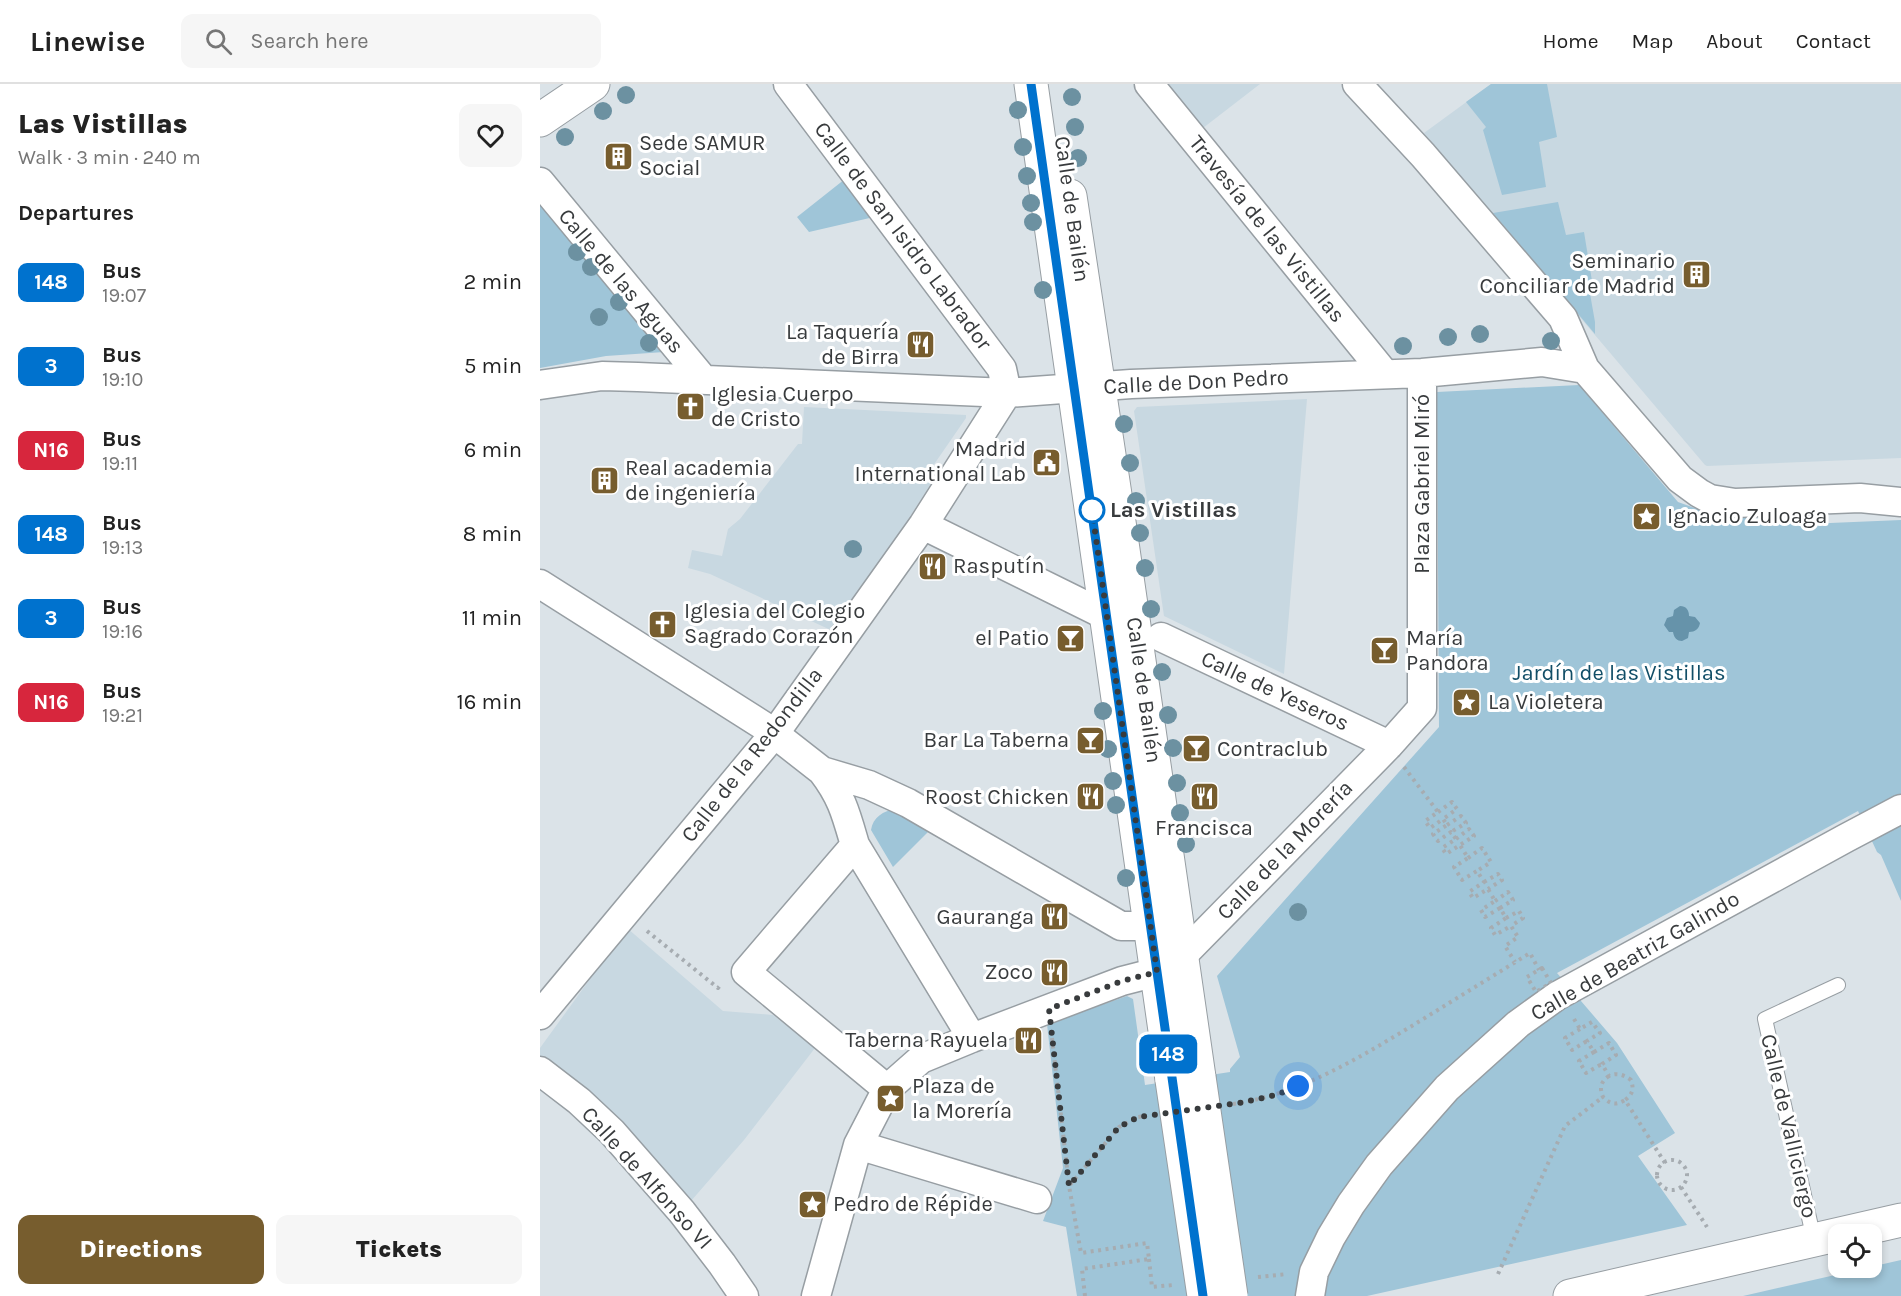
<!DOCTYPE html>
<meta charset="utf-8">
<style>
:root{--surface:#fff;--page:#f6f6f6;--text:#222;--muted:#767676;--line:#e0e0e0;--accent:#775d2e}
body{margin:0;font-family:Karla,sans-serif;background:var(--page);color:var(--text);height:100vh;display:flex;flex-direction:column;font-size:22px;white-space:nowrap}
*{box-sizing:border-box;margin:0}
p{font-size:20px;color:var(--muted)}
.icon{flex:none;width:33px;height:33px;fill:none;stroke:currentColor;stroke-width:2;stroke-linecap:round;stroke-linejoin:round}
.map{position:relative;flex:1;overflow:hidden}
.panel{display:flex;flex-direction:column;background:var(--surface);width:540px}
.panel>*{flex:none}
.badge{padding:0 12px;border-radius:9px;font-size:21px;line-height:39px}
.tools{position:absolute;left:1288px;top:1140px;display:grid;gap:12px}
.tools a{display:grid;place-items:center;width:54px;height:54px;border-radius:12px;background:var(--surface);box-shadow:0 3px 9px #0003;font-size:30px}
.you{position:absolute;width:30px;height:30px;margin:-15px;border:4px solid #fff;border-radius:50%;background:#1a73e8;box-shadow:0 0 0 9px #1a73e833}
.map>.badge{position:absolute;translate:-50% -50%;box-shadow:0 0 0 3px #fff}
h2{padding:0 18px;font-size:22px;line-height:54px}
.round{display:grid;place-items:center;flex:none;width:63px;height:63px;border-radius:12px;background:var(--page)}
.head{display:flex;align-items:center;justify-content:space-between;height:102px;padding:0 18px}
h1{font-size:28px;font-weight:800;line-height:45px}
.action{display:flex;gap:12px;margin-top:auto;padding:12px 18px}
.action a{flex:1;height:69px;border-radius:12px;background:var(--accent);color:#fff;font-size:24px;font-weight:800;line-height:69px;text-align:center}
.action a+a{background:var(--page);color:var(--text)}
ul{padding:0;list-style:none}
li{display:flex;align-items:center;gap:18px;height:84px;padding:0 18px}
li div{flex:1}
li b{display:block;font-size:22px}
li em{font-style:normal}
li .badge{min-width:66px;font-weight:700;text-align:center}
header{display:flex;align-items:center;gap:36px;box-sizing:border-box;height:84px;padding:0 30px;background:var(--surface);border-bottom:2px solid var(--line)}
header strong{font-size:28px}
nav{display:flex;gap:33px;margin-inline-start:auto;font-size:21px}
.search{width:420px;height:54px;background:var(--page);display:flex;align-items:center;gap:15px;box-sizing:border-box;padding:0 21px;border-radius:12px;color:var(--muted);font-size:22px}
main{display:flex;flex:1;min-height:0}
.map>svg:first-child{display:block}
.built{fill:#c8d8e1}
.green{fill:#9fc5d8}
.water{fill:#6693aa}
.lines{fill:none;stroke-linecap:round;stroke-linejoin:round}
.lane-casing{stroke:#979ea3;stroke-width:16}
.street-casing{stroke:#979ea3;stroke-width:31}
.secondary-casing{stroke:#979ea3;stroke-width:35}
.path{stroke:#a6acb1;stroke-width:4;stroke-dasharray:3 4.5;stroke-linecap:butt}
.lane{stroke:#fff;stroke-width:14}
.street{stroke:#fff;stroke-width:28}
.secondary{stroke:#fff;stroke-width:33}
.secondary-bridge-casing{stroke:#979ea3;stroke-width:35;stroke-linecap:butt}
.secondary-bridge{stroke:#fff;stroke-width:33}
.tree{fill:#6c91a1}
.line-casing{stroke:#fff;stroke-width:14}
.line{stroke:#0072ce;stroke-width:9}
.walk{stroke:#383b3d;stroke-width:6;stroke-dasharray:0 10.8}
.stop-dot{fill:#fff;stroke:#0072ce;stroke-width:3}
.labels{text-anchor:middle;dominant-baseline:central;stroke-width:6;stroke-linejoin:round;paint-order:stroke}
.poi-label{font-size:22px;fill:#383b3d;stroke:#fff;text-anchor:start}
.street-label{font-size:22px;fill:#383b3d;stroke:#fff}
.stop-label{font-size:22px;font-weight:bold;fill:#383b3d;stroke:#fff;text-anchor:start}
.park-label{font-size:22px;fill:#114e67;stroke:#fff}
</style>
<header>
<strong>Linewise</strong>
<div class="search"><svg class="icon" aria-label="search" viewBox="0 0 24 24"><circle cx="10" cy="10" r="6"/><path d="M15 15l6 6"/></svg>Search here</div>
<nav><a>Home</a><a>Map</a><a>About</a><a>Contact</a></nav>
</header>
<main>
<section class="panel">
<div class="head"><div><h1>Las Vistillas</h1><p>Walk · 3 min · 240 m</p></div><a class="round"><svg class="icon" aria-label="heart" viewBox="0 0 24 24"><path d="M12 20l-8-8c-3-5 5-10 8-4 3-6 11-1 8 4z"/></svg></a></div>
<h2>Departures</h2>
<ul>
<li><span class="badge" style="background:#0072ce;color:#fff">148</span><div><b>Bus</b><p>19:07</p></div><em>2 min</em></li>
<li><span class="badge" style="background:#0072ce;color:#fff">3</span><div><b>Bus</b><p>19:10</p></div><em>5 min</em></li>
<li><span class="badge" style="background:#d7263d;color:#fff">N16</span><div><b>Bus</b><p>19:11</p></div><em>6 min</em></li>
<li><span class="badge" style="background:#0072ce;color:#fff">148</span><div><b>Bus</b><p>19:13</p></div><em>8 min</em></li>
<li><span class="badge" style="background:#0072ce;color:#fff">3</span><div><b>Bus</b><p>19:16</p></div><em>11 min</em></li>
<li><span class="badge" style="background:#d7263d;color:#fff">N16</span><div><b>Bus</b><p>19:21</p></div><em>16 min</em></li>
</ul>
<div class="action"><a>Directions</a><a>Tickets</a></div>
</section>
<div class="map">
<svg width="1361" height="1212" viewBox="0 0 1361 1212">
<rect width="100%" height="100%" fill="#dbe3e8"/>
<path class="built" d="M 626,0 L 720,0 L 663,44 Z
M 951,0 L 1361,0 L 1361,374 L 1167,382 L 1165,381 L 884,49 Z
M 767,315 L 763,362 L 744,590 L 624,532 L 594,327 L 597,323 Z
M 264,323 L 426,331 L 426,334 L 386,392 L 395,393 L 325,504 L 295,548 L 170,490 L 148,484 L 152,466 L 182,472 L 188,445 L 200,435 L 258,360 L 262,360 Z
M 87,844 L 183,927 L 233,931 L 275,964 L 204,1056 L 151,1117 L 76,1041 L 0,975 L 0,964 Z"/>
<path class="green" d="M 951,0 L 1007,0 L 1017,53 L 999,58 L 1006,103 L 962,111 L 943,46 L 946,43 L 926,18 Z
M 305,95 L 334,133 L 269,148 L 257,133 Z
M 0,117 L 124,268 L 66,272 L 0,284 Z
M 1018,118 L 1026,151 L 1044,148 L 1053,203 L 1049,204 L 1055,238 L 1055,250 L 953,129 Z
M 1039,301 L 1138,418 L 1177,432 L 1290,439 L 1361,436 L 1361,817 L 1341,771 L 1337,768 L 1318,727 L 1017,889 L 1077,959 L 1135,1049 L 1098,1072 L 1147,1141 L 827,1212 L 537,1212 L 526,1143 L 503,1137 L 523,1084 L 507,940 L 587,912 L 593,915 L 605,1001 L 690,988 L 690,985 L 700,973 L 677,892 L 899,643 L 897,308 Z
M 356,725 L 390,746 L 353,783 L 331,746 C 333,733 343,727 356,725 Z
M 1361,1176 L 1361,1212 L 1203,1212 Z"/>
<path class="water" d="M 1140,522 C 1146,522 1149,526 1149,532 L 1155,533 L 1160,539 C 1159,545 1155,548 1149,548 L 1148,554 L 1142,557 C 1137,557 1134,554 1133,548 L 1129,548 L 1124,541 L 1127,534 L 1133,532 L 1134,526 Z"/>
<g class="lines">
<defs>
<path id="lane" d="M 1274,1156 L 1225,935 L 1298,901"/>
<path id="street" d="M 248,0 L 462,285 L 467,309
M 609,0 L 845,290
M 817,0 L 883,71 L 1023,234 L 1045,285 L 1140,395 L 1159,409 L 1170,415 L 1195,419 L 1320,414 L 1361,418
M 0,98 L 163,295
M 0,301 L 62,292 L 98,293 L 467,309 L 591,300 L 882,289 L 1002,278 L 1045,285
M 383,441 L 567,532
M 0,500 L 227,644 L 282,687 L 329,701 L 368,719 L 581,842 L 611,842
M 621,553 L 849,661
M 282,687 C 302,713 306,730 315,761 L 432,954
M 315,761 L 206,888 L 347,1005
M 642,872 L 849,661 L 882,624 L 882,289
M 0,931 L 235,649 L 383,441 L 467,309
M 0,987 L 39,1017 L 72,1048 L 142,1128 L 182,1180 L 204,1212
M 318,1061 L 497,1115
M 276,1212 L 318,1061 L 347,1005 L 381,975 L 432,954 L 582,897 L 617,888
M 770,1212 L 774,1188 L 791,1153 L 811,1120 L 839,1081 L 907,1004 L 978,940 L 1017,912 L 1306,754 L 1361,725"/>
<path id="secondary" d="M 491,0 L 632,996
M 0,36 L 53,0
M 530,112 L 577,424 L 659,993
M 1030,1212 L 1361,1136"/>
</defs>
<use href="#lane" class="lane-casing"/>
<use href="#street" class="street-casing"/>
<use href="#secondary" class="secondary-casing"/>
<path class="path" d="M 864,683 L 898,728 L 885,737 L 890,744 L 903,735 L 907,741 L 893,750 L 898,757 L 911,748 L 916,755 L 902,764 L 906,770 L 920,761 L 928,774 L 914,783 L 922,796 L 937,787 L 944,798 L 929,808 L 933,814 L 948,805 L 955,817 L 941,826 L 945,833 L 960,824 L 966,834 L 951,844 L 955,851 L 971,842 L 978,853 L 965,862 L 975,878
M 898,728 L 912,718 L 917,725 L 903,735
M 907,741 L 921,732 L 926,739 L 911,748
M 916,755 L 929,745 L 934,752 L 920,761
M 928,774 L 942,764 L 951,778 L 937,787
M 944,798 L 958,790 L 962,796 L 948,805
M 955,817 L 968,808 L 973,816 L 960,824
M 966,834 L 979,827 L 983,834 L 971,842
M 107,847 L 178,904 L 182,899
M 1002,884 L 1011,899 L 996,908 L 987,893 Z
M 1034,935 L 1040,945 L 1052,938 L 1060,949 L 1047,957 L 1054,968 L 1069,959 L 1076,971 L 1062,980 L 1069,992 C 1077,988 1084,991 1091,996 C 1094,1005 1093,1010 1085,1016 L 1125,1079
M 1040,945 L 1025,954 L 1032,966 L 1047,957
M 512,954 L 529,1101
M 1054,968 L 1039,977 L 1046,989 L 1062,980
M 1069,992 C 1061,997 1059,1004 1063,1013 C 1071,1021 1076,1021 1085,1016
M 693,1020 C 762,1010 822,972 880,937 C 917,914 953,892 990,869 L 999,886
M1117 1091a15 15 0 1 1 30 0a15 15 0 1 1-30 0Z
M 1141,1103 L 1167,1143
M 609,1175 L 612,1203 L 633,1201
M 958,1190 L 1025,1042 L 1063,1013
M 718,1193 L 747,1190
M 545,1212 L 542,1185 L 609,1175 L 607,1159 L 541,1169 L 529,1102 L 579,1043 L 598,1033 L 606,1032"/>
<use href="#lane" class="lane"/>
<use href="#street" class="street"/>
<use href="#secondary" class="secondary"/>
<defs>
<path id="secondary-bridge" d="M 659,993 L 691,1212
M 632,996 L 664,1212"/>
</defs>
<use href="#secondary-bridge" class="secondary-bridge-casing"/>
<use href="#secondary-bridge" class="secondary-bridge"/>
</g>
<g class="tree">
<circle cx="86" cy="11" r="9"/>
<circle cx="532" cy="13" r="9"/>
<circle cx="478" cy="26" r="9"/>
<circle cx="63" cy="27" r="9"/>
<circle cx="535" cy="43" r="9"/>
<circle cx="25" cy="53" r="9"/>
<circle cx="483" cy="63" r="9"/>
<circle cx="538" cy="74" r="9"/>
<circle cx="487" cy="92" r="9"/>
<circle cx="491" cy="119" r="9"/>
<circle cx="493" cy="138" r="9"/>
<circle cx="37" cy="168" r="9"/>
<circle cx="51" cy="183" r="9"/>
<circle cx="503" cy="206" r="9"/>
<circle cx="79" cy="218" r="9"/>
<circle cx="59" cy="233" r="9"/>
<circle cx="940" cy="250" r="9"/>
<circle cx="908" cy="253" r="9"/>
<circle cx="1011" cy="257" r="9"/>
<circle cx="109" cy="259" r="9"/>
<circle cx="863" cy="262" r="9"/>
<circle cx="584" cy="340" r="9"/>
<circle cx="590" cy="379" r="9"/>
<circle cx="596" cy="417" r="9"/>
<circle cx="600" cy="449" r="9"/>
<circle cx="313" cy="465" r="9"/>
<circle cx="605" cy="484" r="9"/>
<circle cx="611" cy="525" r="9"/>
<circle cx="622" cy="588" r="9"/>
<circle cx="563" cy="627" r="9"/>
<circle cx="628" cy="631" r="9"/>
<circle cx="633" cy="664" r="9"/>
<circle cx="568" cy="665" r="9"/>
<circle cx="573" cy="697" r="9"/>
<circle cx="637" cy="699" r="9"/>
<circle cx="576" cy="721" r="9"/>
<circle cx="640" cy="729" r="9"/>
<circle cx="646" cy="760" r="9"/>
<circle cx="586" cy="794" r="9"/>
<circle cx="758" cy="828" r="9"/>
</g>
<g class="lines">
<defs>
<path id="line" d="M 491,0 L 663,1212"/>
</defs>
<use href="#line" class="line-casing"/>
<use href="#line" class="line"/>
<path class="walk" d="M 552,426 L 617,888 L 582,897 L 509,925 L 529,1102 L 579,1043 L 598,1033 L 699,1019 L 736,1011 L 758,1002"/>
</g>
<defs>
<symbol id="building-square" viewBox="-11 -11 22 22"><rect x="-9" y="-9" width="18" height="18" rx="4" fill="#775d2e" stroke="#fff"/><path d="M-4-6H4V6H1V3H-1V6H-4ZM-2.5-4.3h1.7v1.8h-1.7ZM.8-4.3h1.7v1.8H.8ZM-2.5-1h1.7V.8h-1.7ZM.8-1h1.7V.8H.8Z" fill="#fff"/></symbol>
<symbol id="restaurant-square" viewBox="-11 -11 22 22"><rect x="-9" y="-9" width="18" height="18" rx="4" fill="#775d2e" stroke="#fff"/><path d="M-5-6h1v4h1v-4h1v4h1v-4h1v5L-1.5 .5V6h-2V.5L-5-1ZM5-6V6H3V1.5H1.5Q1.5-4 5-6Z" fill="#fff"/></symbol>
<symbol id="church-square" viewBox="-11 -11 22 22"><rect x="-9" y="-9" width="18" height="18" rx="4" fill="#775d2e" stroke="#fff"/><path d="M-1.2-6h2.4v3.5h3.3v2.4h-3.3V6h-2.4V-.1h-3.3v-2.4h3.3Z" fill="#fff"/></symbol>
<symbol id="civic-square" viewBox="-11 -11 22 22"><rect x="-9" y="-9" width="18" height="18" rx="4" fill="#775d2e" stroke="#fff"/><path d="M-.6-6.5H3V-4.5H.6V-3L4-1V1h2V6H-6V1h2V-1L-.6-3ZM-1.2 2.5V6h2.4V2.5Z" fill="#fff"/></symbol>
<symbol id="sight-square" viewBox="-11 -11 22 22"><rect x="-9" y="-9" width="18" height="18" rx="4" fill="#775d2e" stroke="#fff"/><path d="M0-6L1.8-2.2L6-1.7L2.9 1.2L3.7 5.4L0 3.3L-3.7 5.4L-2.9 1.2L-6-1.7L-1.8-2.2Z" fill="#fff"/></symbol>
<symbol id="bar-square" viewBox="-11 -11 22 22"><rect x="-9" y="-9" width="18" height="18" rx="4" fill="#775d2e" stroke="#fff"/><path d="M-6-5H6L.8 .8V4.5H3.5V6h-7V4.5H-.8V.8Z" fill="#fff"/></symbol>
</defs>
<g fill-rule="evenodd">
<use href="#building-square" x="62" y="56" width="33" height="33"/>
<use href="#building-square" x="1140" y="174" width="33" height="33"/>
<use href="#restaurant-square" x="364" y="244" width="33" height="33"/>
<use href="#church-square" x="134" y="306" width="33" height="33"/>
<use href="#civic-square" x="490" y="362" width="33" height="33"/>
<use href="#building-square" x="48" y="380" width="33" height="33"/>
<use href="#sight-square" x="1090" y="416" width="33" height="33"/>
<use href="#restaurant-square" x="376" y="466" width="33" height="33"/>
<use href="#church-square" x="106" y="524" width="33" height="33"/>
<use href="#bar-square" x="514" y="538" width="33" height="33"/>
<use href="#bar-square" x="828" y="550" width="33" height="33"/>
<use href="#sight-square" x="910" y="602" width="33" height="33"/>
<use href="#bar-square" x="534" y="640" width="33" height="33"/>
<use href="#bar-square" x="640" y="648" width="33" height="33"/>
<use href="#restaurant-square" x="648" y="696" width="33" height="33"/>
<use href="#restaurant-square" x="534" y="696" width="33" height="33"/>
<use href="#restaurant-square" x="498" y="816" width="33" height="33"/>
<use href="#restaurant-square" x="498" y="872" width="33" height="33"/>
<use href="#restaurant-square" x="472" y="940" width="33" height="33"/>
<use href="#sight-square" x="334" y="998" width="33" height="33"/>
<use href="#sight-square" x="256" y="1104" width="33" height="33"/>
</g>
<circle class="stop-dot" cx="552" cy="426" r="12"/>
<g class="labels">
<g class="poi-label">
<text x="99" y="59">Sede SAMUR<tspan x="99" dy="25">Social</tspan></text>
<text x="1135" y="177" text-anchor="end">Seminario<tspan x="1135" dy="25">Conciliar de Madrid</tspan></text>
<text x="359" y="248" text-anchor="end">La Taquería<tspan x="359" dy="25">de Birra</tspan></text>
<text x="171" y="310">Iglesia Cuerpo<tspan x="171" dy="25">de Cristo</tspan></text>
<text x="486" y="365" text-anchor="end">Madrid<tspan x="486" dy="25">International Lab</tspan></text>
<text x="85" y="384">Real academia<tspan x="85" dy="25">de ingeniería</tspan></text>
<text x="1127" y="432">Ignacio Zuloaga</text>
<text x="413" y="482">Rasputín</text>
<text x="144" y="527">Iglesia del Colegio<tspan x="144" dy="25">Sagrado Corazón</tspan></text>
<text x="509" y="554" text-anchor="end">el Patio</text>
<text x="866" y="554">María<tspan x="866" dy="25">Pandora</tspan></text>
<text x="948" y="618">La Violetera</text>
<text x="529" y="656" text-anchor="end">Bar La Taberna</text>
<text x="677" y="665">Contraclub</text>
<text x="529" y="713" text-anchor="end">Roost Chicken</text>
<text x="664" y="744" text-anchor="middle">Francisca</text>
<text x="494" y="833" text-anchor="end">Gauranga</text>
<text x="493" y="888" text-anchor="end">Zoco</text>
<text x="468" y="956" text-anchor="end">Taberna Rayuela</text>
<text x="372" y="1002">Plaza de<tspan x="372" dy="25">la Morería</tspan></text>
<text x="293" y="1120">Pedro de Répide</text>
</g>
<g class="street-label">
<text transform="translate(532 125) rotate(82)">Calle de Bailén</text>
<text transform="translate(727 145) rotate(51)">Travesía de las Vistillas</text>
<text transform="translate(363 152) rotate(53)">Calle de San Isidro Labrador</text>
<text transform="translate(81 197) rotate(50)">Calle de las Aguas</text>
<text transform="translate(656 298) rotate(-3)">Calle de Don Pedro</text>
<text transform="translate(882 400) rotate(-90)">Plaza Gabriel Miró</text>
<text transform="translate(604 606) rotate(82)">Calle de Bailén</text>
<text transform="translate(735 607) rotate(25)">Calle de Yeseros</text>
<text transform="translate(212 671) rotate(-52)">Calle de la Redondilla</text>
<text transform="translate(745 766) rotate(-46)">Calle de la Morería</text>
<text transform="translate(1095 872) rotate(-30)">Calle de Beatriz Galindo</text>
<text transform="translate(1249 1042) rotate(77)">Calle de Valliciergo</text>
<text transform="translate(107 1094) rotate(48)">Calle de Alfonso VI</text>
</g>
<g class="stop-label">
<text x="570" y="426">Las Vistillas</text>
</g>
<g class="park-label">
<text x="1079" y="589">Jardín de las Vistillas</text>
</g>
</g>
</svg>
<div class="tools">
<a><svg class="icon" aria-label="locate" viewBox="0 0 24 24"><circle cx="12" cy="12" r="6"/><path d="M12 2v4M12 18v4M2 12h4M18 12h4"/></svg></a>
</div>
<div class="you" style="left:758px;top:1002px"></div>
<b class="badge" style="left:628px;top:970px;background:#0072ce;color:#fff">148</b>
</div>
</main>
